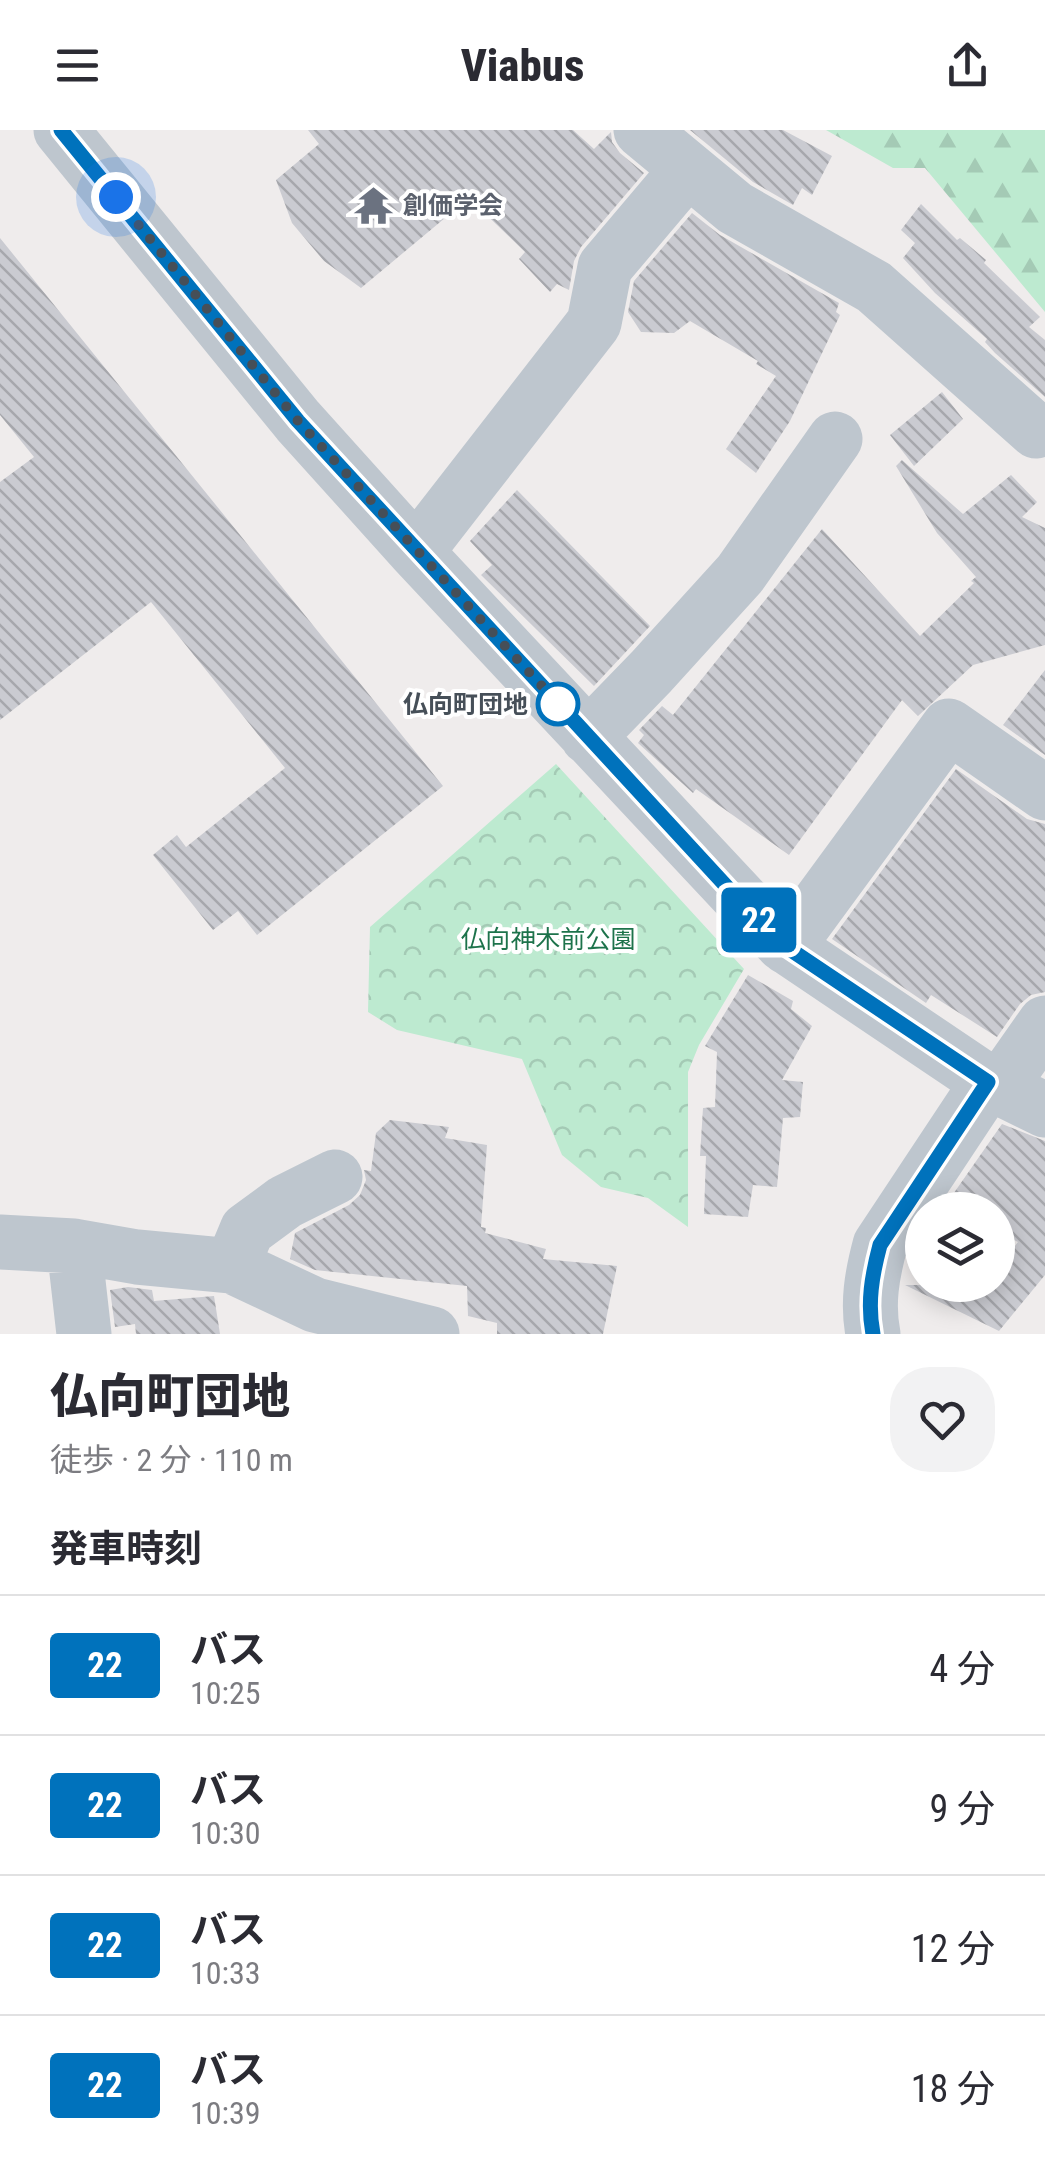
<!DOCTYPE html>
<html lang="ja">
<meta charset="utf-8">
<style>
:root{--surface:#fff;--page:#f2f2f3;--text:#2b2b33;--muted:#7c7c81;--line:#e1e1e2}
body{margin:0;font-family:"Roboto Condensed","Noto Sans JP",sans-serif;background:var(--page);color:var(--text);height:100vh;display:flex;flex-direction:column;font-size:38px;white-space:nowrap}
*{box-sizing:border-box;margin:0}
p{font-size:32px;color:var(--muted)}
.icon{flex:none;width:55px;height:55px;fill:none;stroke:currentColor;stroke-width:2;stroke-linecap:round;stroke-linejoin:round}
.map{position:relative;height:1204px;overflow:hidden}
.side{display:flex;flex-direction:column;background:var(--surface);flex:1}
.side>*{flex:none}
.badge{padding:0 20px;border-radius:8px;font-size:35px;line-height:65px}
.fabs{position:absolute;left:905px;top:1062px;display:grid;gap:20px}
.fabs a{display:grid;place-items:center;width:110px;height:110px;border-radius:50%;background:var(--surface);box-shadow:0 5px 25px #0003;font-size:50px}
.you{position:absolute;width:50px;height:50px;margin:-25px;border:8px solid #fff;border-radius:50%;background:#1a73e8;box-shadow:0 0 0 15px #1a73e833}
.map>.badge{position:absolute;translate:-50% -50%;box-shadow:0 0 0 5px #fff}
h2{padding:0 50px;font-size:38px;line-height:90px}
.round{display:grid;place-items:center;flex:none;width:105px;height:105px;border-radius:40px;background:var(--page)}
.summary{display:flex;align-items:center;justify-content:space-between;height:170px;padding:0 50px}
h1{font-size:48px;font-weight:800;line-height:75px}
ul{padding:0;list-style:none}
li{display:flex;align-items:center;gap:30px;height:140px;padding:0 50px;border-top:2px solid var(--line)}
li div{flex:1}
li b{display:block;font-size:38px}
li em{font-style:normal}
li .badge{min-width:110px;font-weight:700;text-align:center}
header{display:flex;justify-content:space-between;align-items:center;height:130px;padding:0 50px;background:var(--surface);font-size:45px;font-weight:800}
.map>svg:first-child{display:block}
.forest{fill:url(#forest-firs)}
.park{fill:url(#park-crowns)}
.building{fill:url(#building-back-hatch)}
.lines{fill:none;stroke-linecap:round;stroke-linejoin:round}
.minor{stroke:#bec6ce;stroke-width:55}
.line-casing{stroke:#fff;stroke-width:22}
.line{stroke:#0072bc;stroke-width:15}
.walk{stroke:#464f58;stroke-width:10;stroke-dasharray:0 18}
.stop-dot{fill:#fff;stroke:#0072bc;stroke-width:5}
.labels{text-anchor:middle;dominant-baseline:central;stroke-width:8;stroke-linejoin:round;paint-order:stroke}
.worship-label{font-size:25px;font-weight:bold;fill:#5b616d;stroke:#fff;text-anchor:start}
.stop-label{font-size:25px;font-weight:bold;fill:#464f58;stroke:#fff;text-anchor:end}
.park-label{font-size:25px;fill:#1d734b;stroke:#fff}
</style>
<header><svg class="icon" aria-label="menu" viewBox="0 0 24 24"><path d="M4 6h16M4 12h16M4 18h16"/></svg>Viabus<svg class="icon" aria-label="share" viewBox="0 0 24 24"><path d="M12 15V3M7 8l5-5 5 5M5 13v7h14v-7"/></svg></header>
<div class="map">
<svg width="1045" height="1204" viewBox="0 0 1045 1204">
<defs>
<pattern id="forest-firs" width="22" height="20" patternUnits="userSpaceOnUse" patternTransform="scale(2.5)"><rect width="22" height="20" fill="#bdead0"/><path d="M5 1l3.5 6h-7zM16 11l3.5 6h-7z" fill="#a4cab5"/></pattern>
<pattern id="park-crowns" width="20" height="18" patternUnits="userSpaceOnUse" patternTransform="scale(2.5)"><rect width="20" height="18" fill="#bdead0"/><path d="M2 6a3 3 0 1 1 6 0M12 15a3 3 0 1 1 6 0" fill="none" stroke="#a4cab5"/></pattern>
<pattern id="building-back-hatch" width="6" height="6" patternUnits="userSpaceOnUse" patternTransform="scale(2.5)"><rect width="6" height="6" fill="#cacbd1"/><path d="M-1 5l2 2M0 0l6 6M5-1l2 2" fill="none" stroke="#a6a7ac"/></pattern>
</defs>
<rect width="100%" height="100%" fill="#efecec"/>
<path class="forest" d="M 826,0 L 1045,0 L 1045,182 L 925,38 L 893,38 Z"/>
<path class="park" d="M 556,634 L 744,839 L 699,915 L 688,942 L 688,1097 L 648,1068 L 601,1057 L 562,1025 L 522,929 L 397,900 L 368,882 L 370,797 Z"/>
<path class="building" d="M 308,0 L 573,0 L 594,19 L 611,2 L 612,12 L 620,23 L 644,43 L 581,117 L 574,131 L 569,160 L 557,154 L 550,162 L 519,129 L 525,122 L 469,68 L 361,158 L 324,131 L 292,93 L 276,50 L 319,14 Z
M 690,0 L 783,0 L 832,26 L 812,65 L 802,58 L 793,75 L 753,52 Z
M 921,74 L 957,110 L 960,108 L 986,130 L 984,133 L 1040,187 L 1029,197 L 1045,210 L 1045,267 L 995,223 L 985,212 L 987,209 L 935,163 L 903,128 L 915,113 L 901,100 Z
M 692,83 L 720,105 L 839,173 L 836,182 L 840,185 L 790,291 L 756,343 L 726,319 L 776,246 L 756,234 L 758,231 L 690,191 L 674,203 L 641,202 L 628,182 L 634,151 Z
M 0,108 L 443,656 L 257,805 L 238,781 L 213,800 L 153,725 L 177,705 L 186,717 L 285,638 L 151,472 L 0,590 L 0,352 L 34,327 L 0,285 Z
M 942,262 L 963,289 L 914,336 L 890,305 Z
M 902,330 L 963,384 L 1011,345 L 1037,372 L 1022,387 L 1045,398 L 1045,515 L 973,535 L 918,586 L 902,570 L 789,725 L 696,659 L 693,663 L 638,613 L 644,605 L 639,600 L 662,576 L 673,585 L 822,399 L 920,506 L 974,453 L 971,451 L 976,447 L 937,403 L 896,336 Z
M 517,360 L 650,496 L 594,556 L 481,445 L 492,435 L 470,411 Z
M 1045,540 L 1045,625 L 1003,595 Z
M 956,639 L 1027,689 L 1045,694 L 1045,862 L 1031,865 L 1020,874 L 997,907 L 931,865 L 926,873 L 832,809 Z
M 748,845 L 793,871 L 791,879 L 812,896 L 782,950 L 803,952 L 800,987 L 783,988 L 777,1057 L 753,1055 L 748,1087 L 704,1084 L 706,1026 L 700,1026 L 703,978 L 715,977 L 717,922 L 705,916 Z
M 390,990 L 449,997 L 445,1008 L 487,1015 L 481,1097 L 486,1098 L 485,1103 L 546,1119 L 543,1129 L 617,1136 L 603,1204 L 497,1204 L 497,1193 L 468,1186 L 467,1156 L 315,1140 L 290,1129 L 295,1103 L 349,1075 L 360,1065 L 366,1050 L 364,1040 L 371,1041 L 376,1003 Z
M 1002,994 L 1045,1011 L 1045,1145 L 999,1201 L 905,1155 L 998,1155 L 998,1138 L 1018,1112 L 998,1102 L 998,1080 L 942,1080 Z
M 128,1157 L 152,1160 L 154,1171 L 214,1166 L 220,1204 L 136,1204 L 135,1194 L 115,1197 L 110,1160 Z"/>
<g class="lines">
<path class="minor" d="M 61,0 L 298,291 L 416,422 L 783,814 L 988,952 L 1045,980
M 641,0 L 735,78 L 874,157 L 1036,301
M 416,422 L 594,193 L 605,137 L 687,40
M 588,607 L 651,542 L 740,444 L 835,309
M 787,817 L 949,596 L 1045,663
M 1000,957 L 1045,893
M 0,1112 L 74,1116 L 137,1127 L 232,1136 L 315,1175 L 432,1204
M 74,1116 L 84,1204
M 232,1136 L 247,1100 L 285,1072 L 335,1047
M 873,1204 C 867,1173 872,1145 880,1115 L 988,952"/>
</g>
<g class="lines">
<defs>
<path id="line" d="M 61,0 L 298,291 L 738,769 L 782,814 L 988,952 L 880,1115 C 872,1145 867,1173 873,1204"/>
</defs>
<use href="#line" class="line-casing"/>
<use href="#line" class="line"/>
<path class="walk" d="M 116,67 L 298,291 L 564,580 L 558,574"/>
</g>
<defs>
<symbol id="temple-bare" viewBox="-9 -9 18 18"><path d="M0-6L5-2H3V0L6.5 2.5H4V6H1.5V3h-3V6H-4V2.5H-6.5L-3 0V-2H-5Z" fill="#6b7280" stroke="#fff" stroke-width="2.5" paint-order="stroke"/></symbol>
</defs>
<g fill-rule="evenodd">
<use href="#temple-bare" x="346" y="48" width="55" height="55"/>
</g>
<circle class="stop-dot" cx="558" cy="574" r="20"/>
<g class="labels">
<g class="worship-label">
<text x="403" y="75">創価学会</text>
</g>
<g class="stop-label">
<text x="528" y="574">仏向町団地</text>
</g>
<g class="park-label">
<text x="548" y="809">仏向神木前公園</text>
</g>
</g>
</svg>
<div class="fabs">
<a><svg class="icon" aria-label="layers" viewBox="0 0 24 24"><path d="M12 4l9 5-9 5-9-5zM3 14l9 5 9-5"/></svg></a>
</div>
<div class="you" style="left:116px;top:67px"></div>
<b class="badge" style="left:759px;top:790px;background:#0072bc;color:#fff">22</b>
</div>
<section class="side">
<div class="summary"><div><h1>仏向町団地</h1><p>徒歩 · 2 分 · 110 m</p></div><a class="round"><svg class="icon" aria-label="heart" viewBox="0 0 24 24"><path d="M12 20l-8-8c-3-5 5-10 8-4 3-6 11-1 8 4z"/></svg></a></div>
<h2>発車時刻</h2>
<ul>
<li><span class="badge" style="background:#0072bc;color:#fff">22</span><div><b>バス</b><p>10:25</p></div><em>4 分</em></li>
<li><span class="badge" style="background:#0072bc;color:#fff">22</span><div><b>バス</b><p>10:30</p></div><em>9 分</em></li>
<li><span class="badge" style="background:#0072bc;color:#fff">22</span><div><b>バス</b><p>10:33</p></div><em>12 分</em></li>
<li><span class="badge" style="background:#0072bc;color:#fff">22</span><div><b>バス</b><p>10:39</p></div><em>18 分</em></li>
</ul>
</section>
